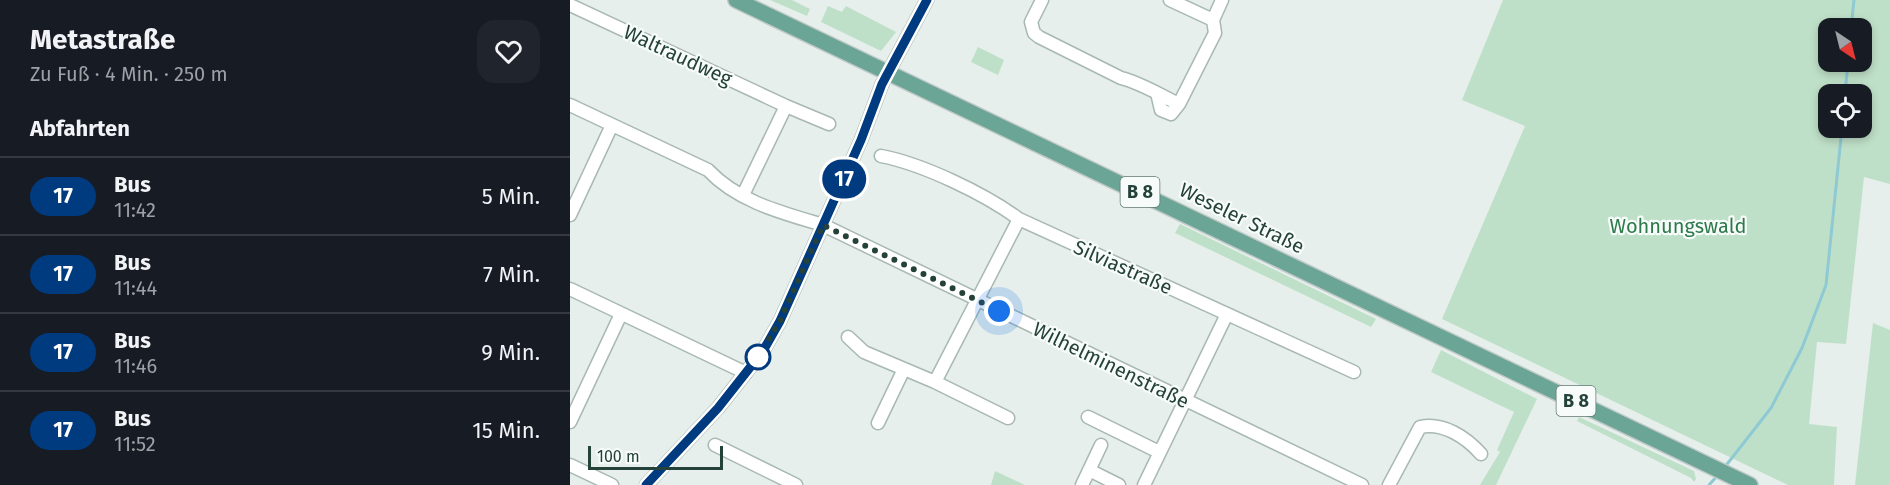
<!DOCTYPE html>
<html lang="de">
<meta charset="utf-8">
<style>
:root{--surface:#171b24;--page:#20242c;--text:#f1f3f6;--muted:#9ea1a6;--line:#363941}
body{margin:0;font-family:"Fira Sans",sans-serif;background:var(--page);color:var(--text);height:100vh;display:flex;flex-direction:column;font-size:22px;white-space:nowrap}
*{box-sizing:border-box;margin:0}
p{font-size:20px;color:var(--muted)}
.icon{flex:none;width:33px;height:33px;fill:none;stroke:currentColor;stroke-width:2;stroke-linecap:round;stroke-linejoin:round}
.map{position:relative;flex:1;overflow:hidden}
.side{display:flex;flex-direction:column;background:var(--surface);width:570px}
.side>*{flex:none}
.badge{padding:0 12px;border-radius:20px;font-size:21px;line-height:39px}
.needle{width:39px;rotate:145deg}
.fabs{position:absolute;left:1248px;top:18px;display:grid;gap:12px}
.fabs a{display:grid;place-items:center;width:54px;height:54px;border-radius:12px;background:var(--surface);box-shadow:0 3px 9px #0003;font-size:30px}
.scale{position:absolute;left:18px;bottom:15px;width:135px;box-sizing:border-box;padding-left:6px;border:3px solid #24423a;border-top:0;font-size:16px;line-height:21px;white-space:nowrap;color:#24423a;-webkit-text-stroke:4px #f7fbf9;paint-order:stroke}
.you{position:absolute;width:30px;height:30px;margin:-15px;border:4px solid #fff;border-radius:50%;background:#1a73e8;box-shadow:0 0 0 9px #1a73e833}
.map>.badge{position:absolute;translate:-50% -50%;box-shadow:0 0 0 3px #fff}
h2{padding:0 30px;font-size:22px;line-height:54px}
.round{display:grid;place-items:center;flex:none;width:63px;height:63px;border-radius:18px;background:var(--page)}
.summary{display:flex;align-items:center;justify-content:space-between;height:102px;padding:0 30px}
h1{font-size:28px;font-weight:700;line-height:45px}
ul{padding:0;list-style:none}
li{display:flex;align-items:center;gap:18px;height:78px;padding:0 30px;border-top:2px solid var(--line)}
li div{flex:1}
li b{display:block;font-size:22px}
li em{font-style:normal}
li .badge{min-width:66px;font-weight:700;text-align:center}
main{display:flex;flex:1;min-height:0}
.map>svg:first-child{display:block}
.green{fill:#bfe0c8;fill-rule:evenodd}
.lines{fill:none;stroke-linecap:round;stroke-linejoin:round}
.stream{stroke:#8ec9d4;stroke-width:3}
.minor-casing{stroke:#a8b8b2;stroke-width:15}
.major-casing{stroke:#c2cac8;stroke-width:18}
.minor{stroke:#fff;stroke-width:12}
.major{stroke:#6aa596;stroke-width:15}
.line-casing{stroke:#fff;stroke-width:14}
.line{stroke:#003b80;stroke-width:9}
.walk{stroke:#24423a;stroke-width:6;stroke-dasharray:0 10.8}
.stop-dot{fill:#fff;stroke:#003b80;stroke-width:3}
.labels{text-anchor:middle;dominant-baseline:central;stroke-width:4.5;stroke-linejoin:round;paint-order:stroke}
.shield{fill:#f7fbf9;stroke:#637a73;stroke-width:1.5}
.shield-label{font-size:18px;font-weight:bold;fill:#24423a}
.street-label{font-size:20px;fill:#24423a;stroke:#f7fbf9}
.park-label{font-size:20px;fill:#2d7a4b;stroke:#f7fbf9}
</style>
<main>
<section class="side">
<div class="summary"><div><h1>Metastraße</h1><p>Zu Fuß · 4 Min. · 250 m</p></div><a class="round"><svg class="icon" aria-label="heart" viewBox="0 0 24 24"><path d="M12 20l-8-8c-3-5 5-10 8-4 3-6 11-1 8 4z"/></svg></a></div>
<h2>Abfahrten</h2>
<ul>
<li><span class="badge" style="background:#003b80;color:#fff">17</span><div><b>Bus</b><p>11:42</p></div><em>5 Min.</em></li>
<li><span class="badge" style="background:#003b80;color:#fff">17</span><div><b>Bus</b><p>11:44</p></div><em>7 Min.</em></li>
<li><span class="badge" style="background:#003b80;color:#fff">17</span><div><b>Bus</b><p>11:46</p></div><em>9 Min.</em></li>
<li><span class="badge" style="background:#003b80;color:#fff">17</span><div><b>Bus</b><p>11:52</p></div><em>15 Min.</em></li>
</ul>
</section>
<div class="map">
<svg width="1320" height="485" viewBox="0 0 1320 485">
<rect width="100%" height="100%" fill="#e6efeb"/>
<path class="green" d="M 200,0 L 222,0 L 240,9 L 237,16 Z
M 933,0 L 1320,0 L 1320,184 L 1294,177 L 1276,344 L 1247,342 L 1239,424 L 1267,427 L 1264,485 L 1218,485 L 872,319 L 955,126 L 892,100 ZM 1258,28 L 1292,28 L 1292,62 L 1258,62 ZM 1258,94 L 1292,94 L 1292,128 L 1258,128 Z
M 258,6 L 272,12 L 276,6 L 326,32 L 311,51 L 251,22 Z
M 408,47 L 434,60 L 428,75 L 401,62 Z
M 610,224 L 806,319 L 801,327 L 605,233 Z
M 1303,323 L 1320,330 L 1320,485 L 1285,485 Z
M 871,350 L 967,399 L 926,485 L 910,485 L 930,452 L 927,450 L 944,412 L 861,372 Z
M 1009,417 L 1124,471 L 1126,479 L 1124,482 L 1121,478 L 1007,421 Z
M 425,471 L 455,485 L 421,485 Z"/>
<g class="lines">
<path class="stream" d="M 1281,28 L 1284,0
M 1275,94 L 1278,62
M 1154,468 L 1201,408 L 1232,348 L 1256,285 L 1272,128
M 1139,485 L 1148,475"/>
<defs>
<path id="minor" d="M 472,0 L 461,22 L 464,33 L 469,37 L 551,78 C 571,83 590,95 609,104 L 601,114 L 591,110 L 587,93
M 600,0 L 643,20 L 652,0
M 0,5 L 216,106 L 173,195
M 609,104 L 645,33 L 643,20
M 0,105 L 138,170 C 168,202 213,213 253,225 L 792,485
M 216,106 L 259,124
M 311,156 C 353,164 415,194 449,219 L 784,372
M 0,215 L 42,125
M 0,289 L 176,373
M 278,337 L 294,352 L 365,382 L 438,418
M 365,382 L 449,219
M 518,417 L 589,452
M 0,422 L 51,314
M 308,423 L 334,369
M 145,445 L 226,485
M 0,465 L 42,485
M 519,470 L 549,485
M 76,485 L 148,408 L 193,351 L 210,321 L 291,140 L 312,84 L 357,0
M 512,485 L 531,445
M 574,485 L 657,314
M 819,485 L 850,427 C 873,422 896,437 911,454"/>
<path id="major" d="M 166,0 L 1180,485"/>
</defs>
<use href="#minor" class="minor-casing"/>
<use href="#major" class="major-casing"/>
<use href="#minor" class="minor"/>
<use href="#major" class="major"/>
</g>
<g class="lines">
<defs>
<path id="line" d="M 76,485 L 148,408 L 193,351 L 210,321 L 291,140 L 312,84 L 357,0"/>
</defs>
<use href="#line" class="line-casing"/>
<use href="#line" class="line"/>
<path class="walk" d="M 188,357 L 210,321 L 253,225 L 429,311"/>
</g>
<circle class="stop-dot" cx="188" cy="357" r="12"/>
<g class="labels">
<g class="shield">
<rect x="550.5" y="177" width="39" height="30" rx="4.5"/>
<rect x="986.5" y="386" width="39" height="30" rx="4.5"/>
</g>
<g class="shield-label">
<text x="570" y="192">B 8</text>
<text x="1006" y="401">B 8</text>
</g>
<g class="street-label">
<text transform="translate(108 55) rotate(25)">Waltraudweg</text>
<text transform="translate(672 218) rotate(26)">Weseler Straße</text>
<text transform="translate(553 267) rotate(24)">Silviastraße</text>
<text transform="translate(541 365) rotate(26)">Wilhelminenstraße</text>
</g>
<g class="park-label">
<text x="1108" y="226">Wohnungswald</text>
</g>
</g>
</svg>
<div class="fabs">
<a><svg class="needle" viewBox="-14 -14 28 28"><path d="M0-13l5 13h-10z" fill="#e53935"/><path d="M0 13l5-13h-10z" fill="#9ea1a6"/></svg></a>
<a><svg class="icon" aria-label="locate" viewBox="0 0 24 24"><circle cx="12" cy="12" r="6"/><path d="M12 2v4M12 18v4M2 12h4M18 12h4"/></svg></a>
</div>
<div class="scale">100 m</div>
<div class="you" style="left:429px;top:311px"></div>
<b class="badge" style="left:274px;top:179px;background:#003b80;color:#fff">17</b>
</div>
</main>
